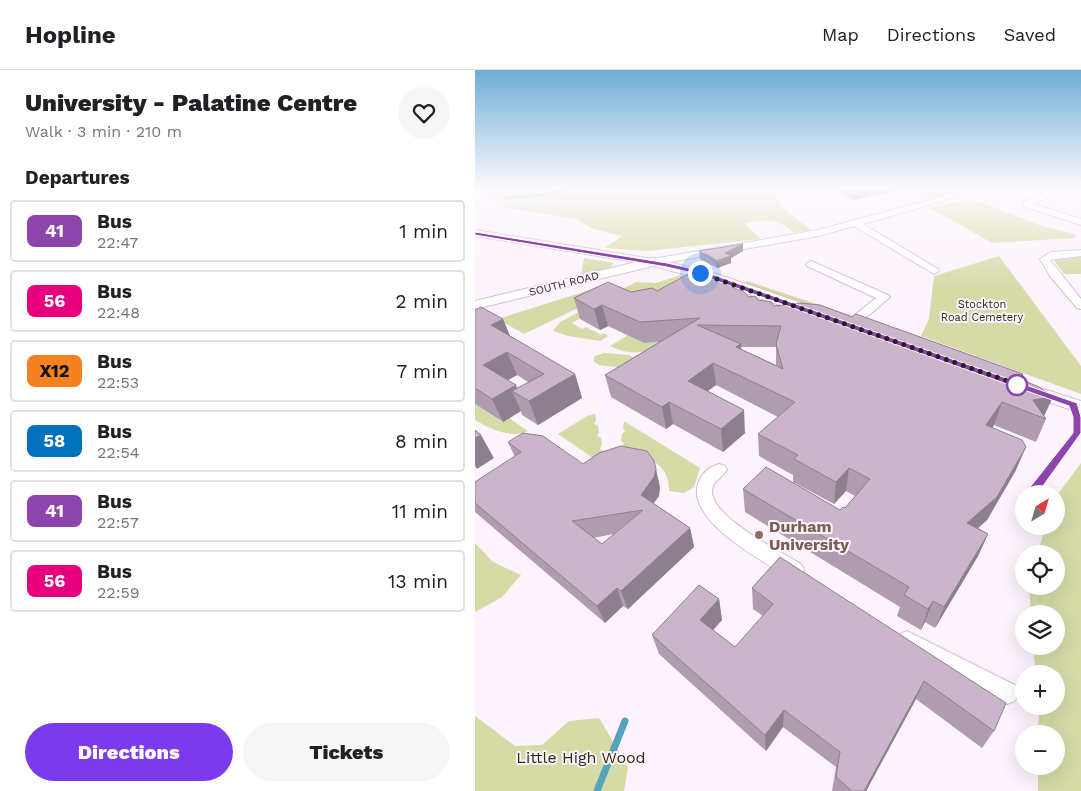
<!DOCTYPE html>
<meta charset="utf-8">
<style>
:root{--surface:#fff;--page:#f6f6f6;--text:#202124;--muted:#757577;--line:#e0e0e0;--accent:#7c3aed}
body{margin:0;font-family:"Work Sans",sans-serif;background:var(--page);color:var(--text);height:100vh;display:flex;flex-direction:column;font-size:19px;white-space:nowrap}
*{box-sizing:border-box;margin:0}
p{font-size:16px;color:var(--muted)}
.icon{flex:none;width:28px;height:28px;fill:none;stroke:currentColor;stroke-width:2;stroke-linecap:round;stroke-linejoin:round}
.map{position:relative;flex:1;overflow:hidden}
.sheet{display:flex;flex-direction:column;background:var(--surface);width:475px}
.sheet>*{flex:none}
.badge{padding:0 10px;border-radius:8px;font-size:18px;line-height:32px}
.needle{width:32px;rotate:37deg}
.tools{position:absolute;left:540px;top:415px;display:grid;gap:10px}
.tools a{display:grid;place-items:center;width:50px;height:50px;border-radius:50%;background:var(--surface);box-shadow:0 5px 20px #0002;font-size:25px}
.you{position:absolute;width:25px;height:25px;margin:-12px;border:4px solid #fff;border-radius:50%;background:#1a73e8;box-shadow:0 0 0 8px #1a73e833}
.map>.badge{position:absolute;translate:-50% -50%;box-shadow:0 0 0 2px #fff}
h2{padding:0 25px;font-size:19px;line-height:45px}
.round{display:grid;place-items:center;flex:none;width:52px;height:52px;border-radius:26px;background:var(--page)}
.headline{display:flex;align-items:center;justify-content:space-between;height:85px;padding:0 25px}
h1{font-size:24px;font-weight:800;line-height:38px}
.action{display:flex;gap:10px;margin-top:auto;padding:10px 25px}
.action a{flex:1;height:58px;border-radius:30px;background:var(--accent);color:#fff;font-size:20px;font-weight:800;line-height:58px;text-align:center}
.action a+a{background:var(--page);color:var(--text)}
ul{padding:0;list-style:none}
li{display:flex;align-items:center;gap:15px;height:62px;margin:0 10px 8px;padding:0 15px;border:2px solid var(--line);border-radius:5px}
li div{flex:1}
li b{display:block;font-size:19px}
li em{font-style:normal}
li .badge{min-width:55px;font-weight:700;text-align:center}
header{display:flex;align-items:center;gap:30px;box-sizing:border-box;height:70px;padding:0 25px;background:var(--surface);border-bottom:1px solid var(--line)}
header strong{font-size:24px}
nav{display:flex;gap:28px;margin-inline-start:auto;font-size:18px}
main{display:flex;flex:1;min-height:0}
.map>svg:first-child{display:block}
.green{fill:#d5dba7}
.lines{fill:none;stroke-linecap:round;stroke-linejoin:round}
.stream-far1{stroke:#56a3bd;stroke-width:2.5}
.stream{stroke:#56a3bd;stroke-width:7}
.minor-casing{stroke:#d2bcd1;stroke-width:2}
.major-casing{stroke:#d2bcd1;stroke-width:2}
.minor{fill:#fff;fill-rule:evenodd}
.major{fill:#fff;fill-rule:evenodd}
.wall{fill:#af9caf;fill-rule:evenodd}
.shaded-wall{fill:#8e7f8e}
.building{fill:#cbb5cb;stroke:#8e7f8e;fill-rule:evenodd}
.line{fill:#8e44ad;stroke:#fff}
.walk{stroke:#271f27;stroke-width:5;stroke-dasharray:0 9}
.stop-dot{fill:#fff;stroke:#8e44ad;stroke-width:2.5}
.education-dot{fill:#8d6e63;stroke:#fcf3fc;stroke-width:2}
.labels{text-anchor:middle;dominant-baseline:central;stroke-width:4;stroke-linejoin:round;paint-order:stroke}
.far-street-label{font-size:11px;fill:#271f27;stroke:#fcf3fc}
.far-park-label{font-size:11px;fill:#2a2c0f;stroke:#fcf3fc}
.near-education-label{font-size:16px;font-weight:bold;fill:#785e54;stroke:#fcf3fc;text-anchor:start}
.near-park-label{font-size:16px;fill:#2a2c0f;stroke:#fcf3fc}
</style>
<header>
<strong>Hopline</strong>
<nav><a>Map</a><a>Directions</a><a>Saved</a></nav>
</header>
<main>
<section class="sheet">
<div class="headline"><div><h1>University - Palatine Centre</h1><p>Walk · 3 min · 210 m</p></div><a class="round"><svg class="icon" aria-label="heart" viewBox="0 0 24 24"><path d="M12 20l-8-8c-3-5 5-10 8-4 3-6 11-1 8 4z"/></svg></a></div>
<h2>Departures</h2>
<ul>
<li><span class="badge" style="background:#8e44ad;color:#fff">41</span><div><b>Bus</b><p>22:47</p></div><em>1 min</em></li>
<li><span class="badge" style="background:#e6007e;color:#fff">56</span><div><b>Bus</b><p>22:48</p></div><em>2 min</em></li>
<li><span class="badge" style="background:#f58220;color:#111">X12</span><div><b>Bus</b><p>22:53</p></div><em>7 min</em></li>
<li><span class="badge" style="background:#0072bc;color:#fff">58</span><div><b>Bus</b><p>22:54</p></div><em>8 min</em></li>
<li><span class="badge" style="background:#8e44ad;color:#fff">41</span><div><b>Bus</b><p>22:57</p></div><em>11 min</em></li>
<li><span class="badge" style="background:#e6007e;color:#fff">56</span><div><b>Bus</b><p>22:59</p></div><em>13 min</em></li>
</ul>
<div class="action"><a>Directions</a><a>Tickets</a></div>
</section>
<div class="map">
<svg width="606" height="721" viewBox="0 0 606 721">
<rect width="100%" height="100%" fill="#fcf3fc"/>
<path class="green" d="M 15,118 L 300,118 L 304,135 L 336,160 L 320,163 C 303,149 292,148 270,153 L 285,169 L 172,181 L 130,178 L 147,166 L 115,158 L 102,149 L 28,137 L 30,130 L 15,124 Z
M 432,118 L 497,118 L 456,130 Z
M 491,130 L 499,130 L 567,156 L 602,165 L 599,168 L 517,173 L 455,138 Z
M 524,186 L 606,296 L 606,324 L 446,266 L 454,249 L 459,206 Z
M 606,186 L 606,204 L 589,204 L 579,191 L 582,188 Z
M 109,188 L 139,193 L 134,199 L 106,205 Z
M 205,205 L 316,242 L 113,244 L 97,253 L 107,259 L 111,257 L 126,265 L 129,263 L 133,266 L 125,271 L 94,266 L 78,261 L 85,252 L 161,212 L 181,213 Z
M 272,211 L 379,246 L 374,250 L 269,214 Z
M 121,218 L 136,222 L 49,264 L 23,249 Z
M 153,265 L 169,273 L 189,272 C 170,284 156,286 135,276 Z
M 130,283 L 154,285 L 161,289 L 149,298 L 124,295 L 118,291 L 120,286 Z
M 0,334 L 27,352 L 34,348 L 53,361 C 36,369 15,359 0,350 Z
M 120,344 L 121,350 L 119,354 L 123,356 L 124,362 L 122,366 L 126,368 L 127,374 L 125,379 L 129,381 L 131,387 L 121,390 L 83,364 L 112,346 Z
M 149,351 L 225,398 L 219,417 L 209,423 L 194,421 C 195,392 169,386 147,377 L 149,374 L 146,371 L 147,364 L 150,361 L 148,358 Z
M 606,393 L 606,721 L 563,721 L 563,696 L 581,696 L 581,664 L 563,664 L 564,636 L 581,636 L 581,604 L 561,604 L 558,576 L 581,576 L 581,544 L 556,544 L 554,516 L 581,516 L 581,484 L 562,484 L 571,456 L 581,456 L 583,424 Z
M 0,473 L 18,492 L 46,505 L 27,527 L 0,542 Z
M 0,646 L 40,676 L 67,675 L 94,651 L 124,648 L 153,697 L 149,721 L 0,721 Z"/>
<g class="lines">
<path class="stream-far1" d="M 32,128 L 73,124 L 93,118"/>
<path class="stream" d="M 122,721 L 150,651"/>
<defs>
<path id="minor" d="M 499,118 L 513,118 L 388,154 L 463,199 L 464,201 L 459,204 L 379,156 L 344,166 L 178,195 L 0,166 L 0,160 L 178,189 L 343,160 Z
M 561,118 L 571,118 L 578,124 L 559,134 L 606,149 L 606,155 L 548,136 L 548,132 L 568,124 Z
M 606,180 L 606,186 L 575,190 L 606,229 L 606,239 L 602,238 L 575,206 L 565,189 L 576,182 Z
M 336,191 L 413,225 L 415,227 L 379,258 L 371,258 L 371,252 L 401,228 L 332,196 L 331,194 Z
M 244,394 L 250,396 L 252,400 C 247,408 237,411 237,422 C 237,447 306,482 326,494 L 329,500 L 326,506 L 319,508 L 312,506 C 286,490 212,451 223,414 C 226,404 234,397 244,394 Z
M 432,561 L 540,615 L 543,623 L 540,631 L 532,634 L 524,631 L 425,578 L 421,571 L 425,564 Z"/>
<path id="major" d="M 178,188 L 245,205 L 344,239 L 346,242 L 344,245 L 334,245 L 235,211 L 178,196 L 0,239 L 0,231 Z
M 553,314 L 606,331 L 606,343 L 547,323 L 544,319 L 547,315 Z"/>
</defs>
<use href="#minor" class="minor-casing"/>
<use href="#major" class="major-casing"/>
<use href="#minor" class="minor"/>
<use href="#major" class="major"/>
</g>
<path class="wall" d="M 358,118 L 419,118 L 419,121 L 378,130 Z
M 268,174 L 268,181 L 256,188 L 256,193 L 242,198 L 225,189 L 224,181 Z
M 182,221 L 274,227 L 299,236 L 377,247 L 548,304 L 546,310 L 578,327 L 569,346 L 571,349 L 561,372 L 519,355 L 517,358 L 541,400 L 512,450 L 503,458 L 513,464 L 503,486 L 460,558 L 450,552 L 446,560 L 422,546 L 425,537 L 270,442 L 268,419 L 365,440 L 370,438 L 380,426 L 371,421 L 359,434 L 318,412 L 318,405 L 284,386 L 283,364 L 303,347 L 241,315 L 233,321 L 270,363 L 248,382 L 198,354 L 191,359 L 136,327 L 130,305 L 184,272 L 169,273 L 133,256 L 125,260 L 105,249 L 99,228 L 156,222 ZM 266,277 L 301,277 L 301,295 L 266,279 Z
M 0,240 L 28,249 L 35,266 L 100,304 L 107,328 L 63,355 L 47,345 L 46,341 L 28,352 L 0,334 ZM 42,305 L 53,312 L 42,319 L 33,310 Z
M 33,372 L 108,394 L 185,417 L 184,426 L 178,433 L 215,458 L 219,477 L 153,539 L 148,536 L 130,553 L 0,442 L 0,412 L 40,387 ZM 139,464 L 127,474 L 118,468 Z
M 305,487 L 519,661 L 507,678 L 441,629 L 391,721 L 357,721 L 361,697 L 308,657 L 291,681 L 184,584 L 177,565 L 244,529 L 247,550 L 238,560 L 260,577 L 288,546 L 278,539 L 277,518 Z"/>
<path class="shaded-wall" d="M 379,118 L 419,118 L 419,121 L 378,130 Z
M 268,174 L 268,181 L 256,188 L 256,193 L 242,198 L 241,191 L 250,183 Z
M 127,235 L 133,256 L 125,260 L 119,239 Z
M 28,249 L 37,271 L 16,255 Z
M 266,274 L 267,296 L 261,277 Z
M 32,282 L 42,305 L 18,318 L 8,295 Z
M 238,293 L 241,315 L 216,333 L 213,311 Z
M 100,304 L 107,328 L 63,355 L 54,331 Z
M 41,315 L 45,326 L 37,321 L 46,341 L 28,352 L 17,329 Z
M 578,327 L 568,348 L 558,330 Z
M 194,332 L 198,354 L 191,359 L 187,337 Z
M 527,332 L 519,355 L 503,378 L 511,355 Z
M 269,340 L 270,363 L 248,382 L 246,359 Z
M 6,365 L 19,388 L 2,399 L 0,396 L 0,368 Z
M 551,377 L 541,400 L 512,450 L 484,475 L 492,453 Z
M 374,398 L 371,421 L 359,434 L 361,412 Z
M 181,399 L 185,417 L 184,426 L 171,444 L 166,425 Z
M 215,458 L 219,477 L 153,539 L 146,521 Z
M 513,464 L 503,486 L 460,558 L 469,537 Z
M 142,518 L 148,536 L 130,553 L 122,536 Z
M 244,529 L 247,550 L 229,570 L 225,550 Z
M 458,531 L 450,552 L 446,560 L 453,539 Z
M 449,611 L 441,629 L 391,721 L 389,721 Z
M 309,640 L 308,657 L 291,681 L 290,665 Z"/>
<path class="building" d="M 268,174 L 250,183 L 256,186 L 241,191 L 224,181 Z
M 217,202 L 268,221 L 274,227 L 280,226 L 283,230 L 296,232 L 299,236 L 325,233 L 345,235 L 377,247 L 381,244 L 548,304 L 545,309 L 564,317 L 578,327 L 558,330 L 571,349 L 527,332 L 511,355 L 547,370 L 551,377 L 522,427 L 492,453 L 513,464 L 469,537 L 458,531 L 453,539 L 429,525 L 434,517 L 268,419 L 291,397 L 365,440 L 368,437 L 370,438 L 395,409 L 374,398 L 361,412 L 319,389 L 323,385 L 283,364 L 320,332 L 238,293 L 213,311 L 269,340 L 246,359 L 194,332 L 187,337 L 130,305 L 225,248 L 165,252 L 127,235 L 119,239 L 99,228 L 133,212 L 156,222 L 177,218 L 182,221 ZM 222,255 L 306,256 L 301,274 L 308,299 L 261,277 L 266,274 Z
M 6,237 L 28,249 L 16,255 L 100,304 L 54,331 L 37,321 L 69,304 L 32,282 L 8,295 L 41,315 L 17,329 L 0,318 L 0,240 Z
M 0,360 L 6,365 L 0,368 Z
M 48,363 L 68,366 L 108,394 L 124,383 L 146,376 L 172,381 L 179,391 L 181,399 L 179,407 L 166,425 L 215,458 L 146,521 L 142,518 L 122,536 L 0,433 L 0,412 L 46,382 L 33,372 ZM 168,440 L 127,474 L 97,451 Z
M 305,487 L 531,633 L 519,661 L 449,611 L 389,721 L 377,721 L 361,707 L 365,682 L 309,640 L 290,665 L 177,565 L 224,515 L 244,529 L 225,550 L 260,577 L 298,534 L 277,518 Z"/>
<linearGradient id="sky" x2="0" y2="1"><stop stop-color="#6dadd7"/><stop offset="0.54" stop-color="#fefafe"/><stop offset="1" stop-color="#fefafe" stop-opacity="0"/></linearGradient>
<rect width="606" height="219" fill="url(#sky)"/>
<path class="line" d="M 0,162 L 192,193 L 227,201 L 602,333 L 606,347 L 606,363 L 560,427 L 552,427 L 552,421 L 598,363 L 598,347 L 594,336 L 222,204 L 192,197 L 0,165 Z"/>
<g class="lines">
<path class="walk" d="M 225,203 L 544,315 L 542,315"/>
</g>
<circle class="stop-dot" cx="542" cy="315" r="10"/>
<circle class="education-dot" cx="284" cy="465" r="5"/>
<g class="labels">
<g class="far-street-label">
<text transform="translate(89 214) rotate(-14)">SOUTH ROAD</text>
</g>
<g class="far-park-label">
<text x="507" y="234">Stockton<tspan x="507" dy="13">Road Cemetery</tspan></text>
</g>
<g class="near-education-label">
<text x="294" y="456">Durham<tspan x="294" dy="18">University</tspan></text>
</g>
<g class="near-park-label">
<text x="106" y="687">Little High Wood</text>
</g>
</g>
</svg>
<div class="tools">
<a><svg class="needle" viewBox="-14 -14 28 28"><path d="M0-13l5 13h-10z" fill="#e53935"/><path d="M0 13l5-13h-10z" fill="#757577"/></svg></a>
<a><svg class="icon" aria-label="locate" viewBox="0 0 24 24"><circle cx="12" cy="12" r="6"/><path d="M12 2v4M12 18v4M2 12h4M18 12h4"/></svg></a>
<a><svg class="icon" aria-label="layers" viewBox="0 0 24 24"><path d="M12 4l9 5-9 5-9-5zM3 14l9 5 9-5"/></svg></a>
<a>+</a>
<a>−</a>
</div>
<div class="you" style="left:225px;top:203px"></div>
</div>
</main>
